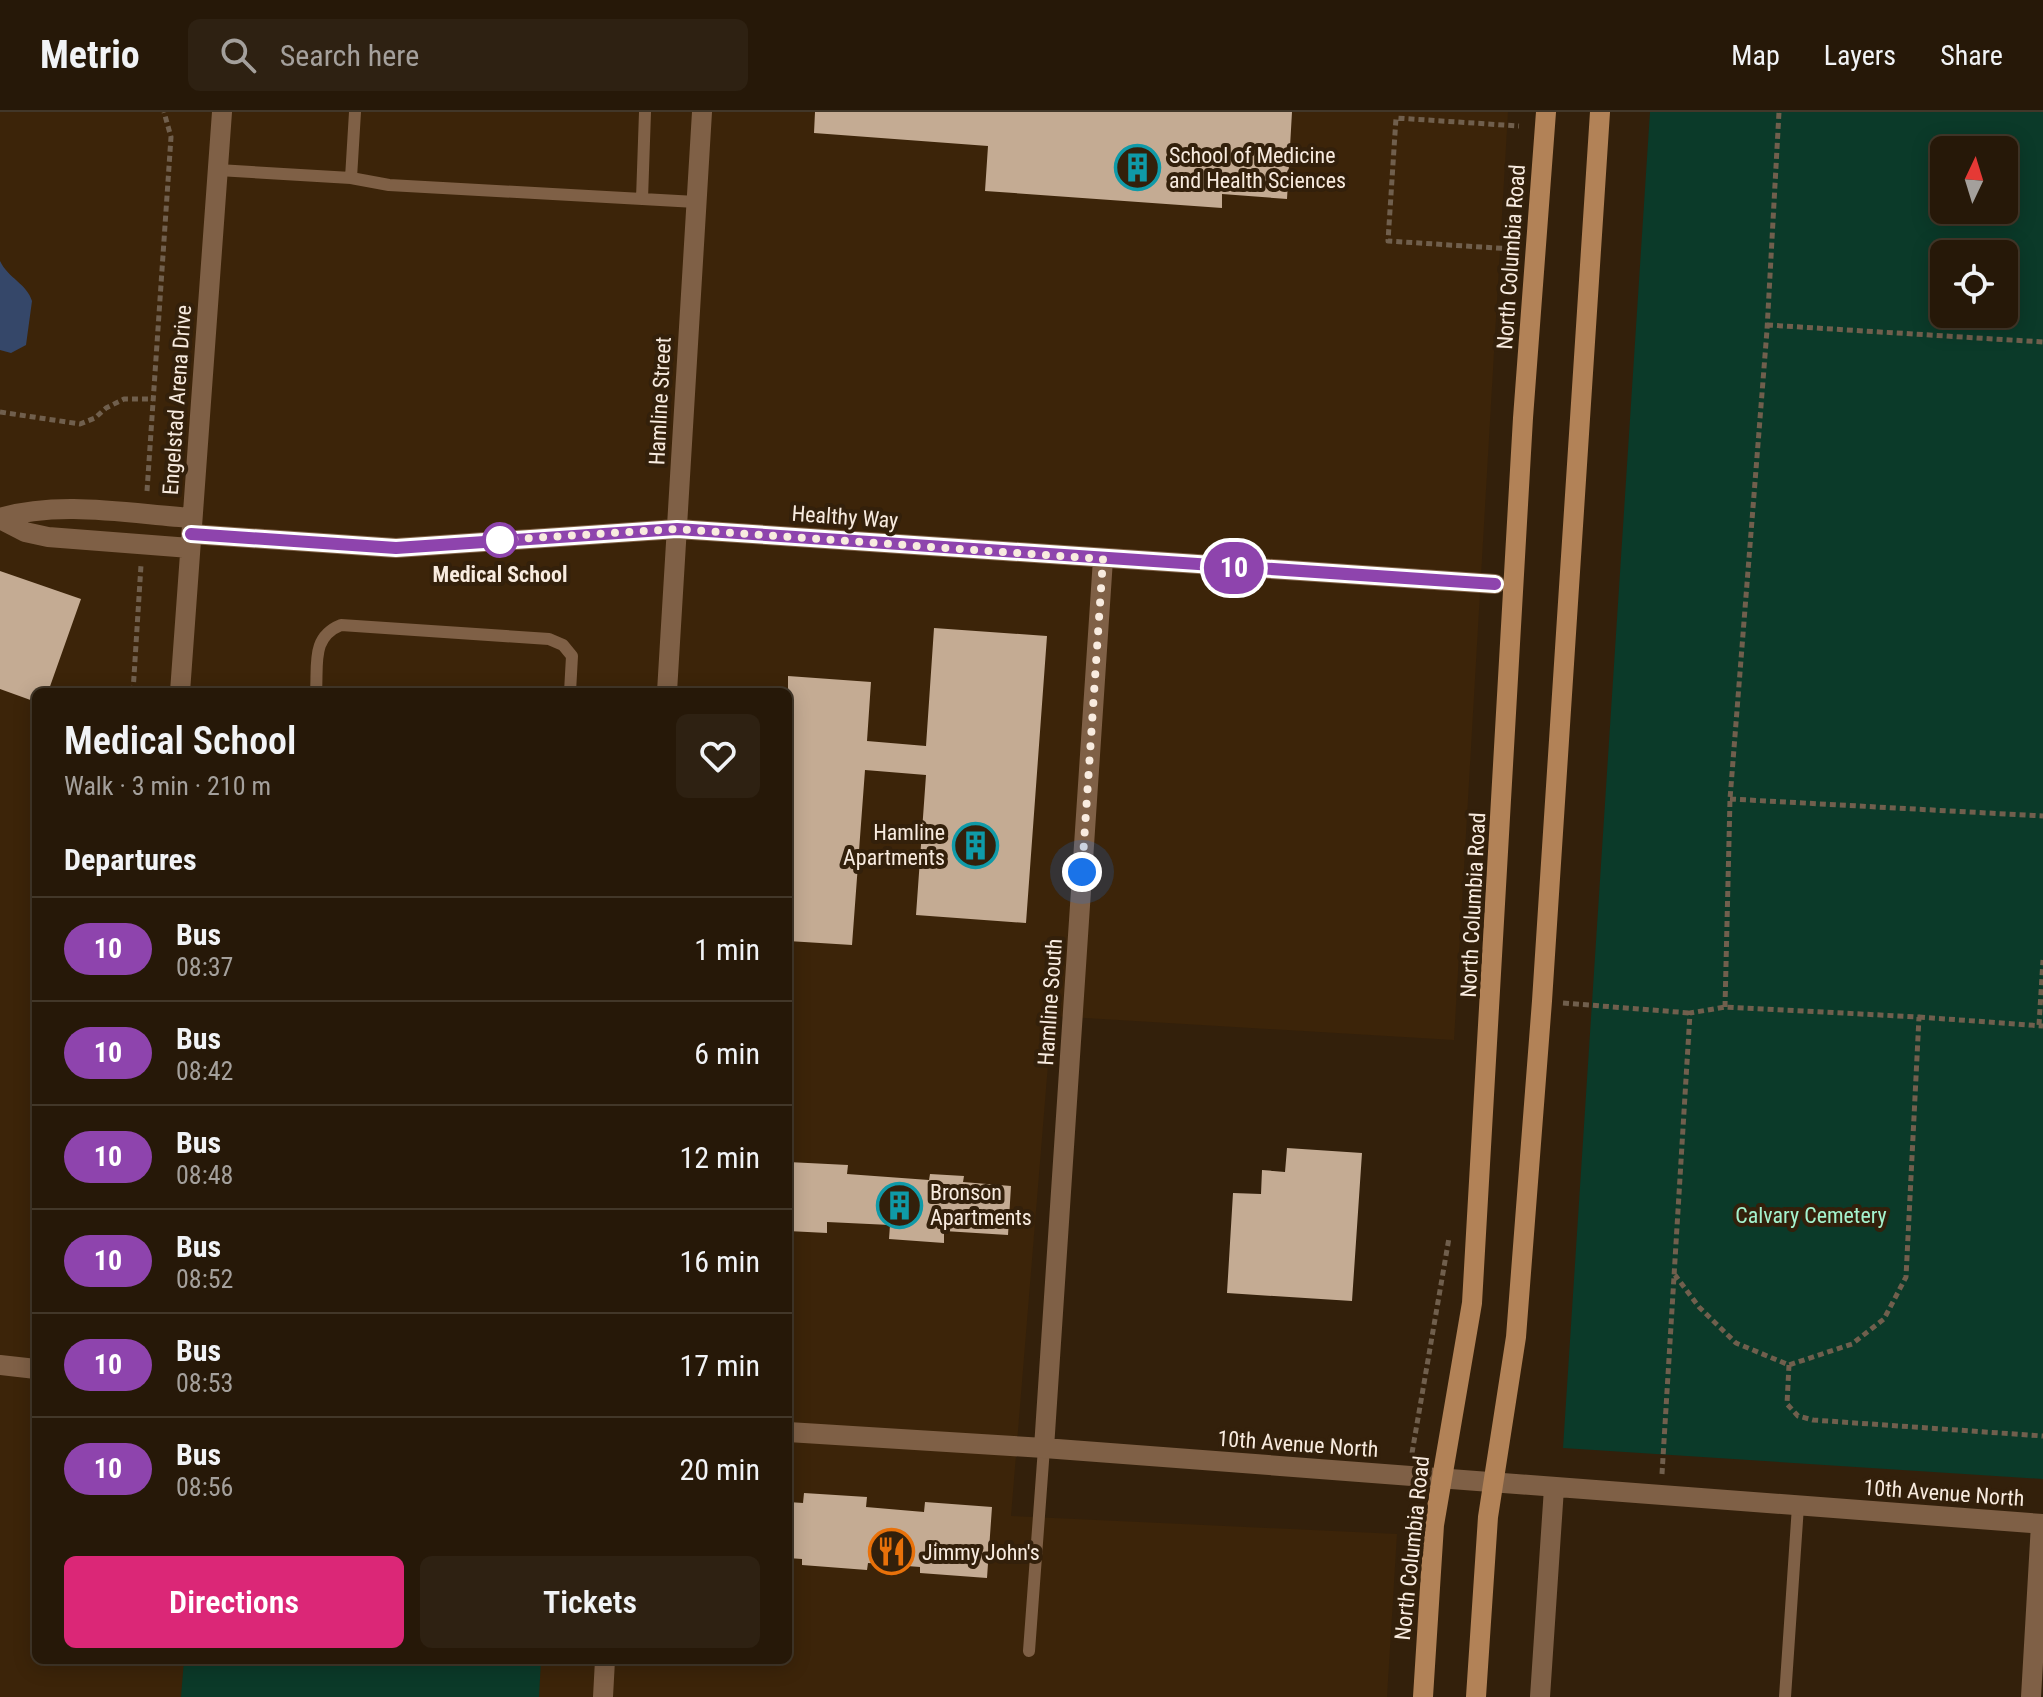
<!DOCTYPE html>
<meta charset="utf-8">
<style>
:root{--surface:#261808;--page:#2e2112;--text:#f1f3f6;--muted:#a4a09c;--line:#423729;--accent:#db2777}
body{margin:0;font-family:"Roboto Condensed",sans-serif;background:var(--page);color:var(--text);height:100vh;display:flex;flex-direction:column;font-size:30px;white-space:nowrap}
*{box-sizing:border-box;margin:0}
p{font-size:26px;color:var(--muted)}
.icon{flex:none;width:44px;height:44px;fill:none;stroke:currentColor;stroke-width:2;stroke-linecap:round;stroke-linejoin:round}
.map{position:relative;flex:1;overflow:hidden}
.sheet{position:absolute;left:32px;top:576px;width:760px;height:976px;display:flex;flex-direction:column;background:var(--surface);border-radius:12px;box-shadow:0 4px 20px #0003,0 0 0 2px var(--line)}
.sheet>*{flex:none}
.badge{padding:0 16px;border-radius:26px;font-size:28px;line-height:52px}
.needle{width:52px;rotate:4deg}
.fabs{position:absolute;left:1930px;top:24px;display:grid;gap:16px}
.fabs a{display:grid;place-items:center;width:88px;height:88px;border-radius:12px;background:var(--surface);box-shadow:0 4px 20px #0003,0 0 0 2px var(--line);font-size:40px}
.you{position:absolute;width:40px;height:40px;margin:-20px;border:6px solid #fff;border-radius:50%;background:#1a73e8;box-shadow:0 0 0 12px #1a73e833}
.map>.badge{position:absolute;translate:-50% -50%;box-shadow:0 0 0 4px #fff}
h2{padding:0 32px;font-size:30px;line-height:72px}
.round{display:grid;place-items:center;flex:none;width:84px;height:84px;border-radius:12px;background:var(--page)}
.overview{display:flex;align-items:center;justify-content:space-between;height:136px;padding:0 32px}
h1{font-size:38px;font-weight:600;line-height:60px}
.action{display:flex;gap:16px;margin-top:auto;padding:16px 32px}
.action a{flex:1;height:92px;border-radius:12px;background:var(--accent);color:#fff;font-size:32px;font-weight:600;line-height:92px;text-align:center}
.action a+a{background:var(--page);color:var(--text)}
ul{padding:0;list-style:none}
li{display:flex;align-items:center;gap:24px;height:104px;padding:0 32px;border-top:2px solid var(--line)}
li div{flex:1}
li b{display:block;font-size:30px}
li em{font-style:normal}
li .badge{min-width:88px;font-weight:700;text-align:center}
header{display:flex;align-items:center;gap:48px;box-sizing:border-box;height:112px;padding:0 40px;background:var(--surface);border-bottom:2px solid var(--line)}
header strong{font-size:38px}
nav{display:flex;gap:44px;margin-inline-start:auto;font-size:28px}
.search{width:560px;height:72px;background:var(--page);display:flex;align-items:center;gap:20px;box-sizing:border-box;padding:0 28px;border-radius:12px;color:var(--muted);font-size:30px}
.map>svg:first-child{display:block}
.built{fill:#3c2409;fill-rule:evenodd}
.green{fill:#0b3a29;fill-rule:evenodd}
.water{fill:#354769}
.building{fill:#c4ab93}
.lines{fill:none;stroke-linecap:round;stroke-linejoin:round}
.path{stroke:#705f4d;stroke-width:5;stroke-dasharray:6 4;stroke-linecap:butt}
.lane{stroke:#7f6046;stroke-width:12}
.street{stroke:#7f6046;stroke-width:20}
.secondary{stroke:#b28257;stroke-width:20}
.line-casing{stroke:#fff;stroke-width:18}
.line{stroke:#8e44ad;stroke-width:12}
.walk{stroke:#f8ebdf;stroke-width:8;stroke-dasharray:0 14.4}
.stop-dot{fill:#fff;stroke:#8e44ad;stroke-width:4}
.labels{text-anchor:middle;dominant-baseline:central;stroke-width:8;stroke-linejoin:round;paint-order:stroke}
.poi-label{font-size:22px;fill:#f8ebdf;stroke:#33200b;text-anchor:start}
.street-label{font-size:22px;fill:#f8ebdf;stroke:#33200b}
.stop-label{font-size:22px;font-weight:bold;fill:#f8ebdf;stroke:#33200b}
.park-label{font-size:22px;fill:#a4f3ce;stroke:#33200b}
</style>
<header>
<strong>Metrio</strong>
<div class="search"><svg class="icon" aria-label="search" viewBox="0 0 24 24"><circle cx="10" cy="10" r="6"/><path d="M15 15l6 6"/></svg>Search here</div>
<nav><a>Map</a><a>Layers</a><a>Share</a></nav>
</header>
<div class="map">
<svg width="2043" height="1585" viewBox="0 0 2043 1585">
<rect width="100%" height="100%" fill="#33200b"/>
<path class="built" d="M 0,0 L 1508,0 L 1454,928 L 1052,904 L 1011,1404 L 1397,1422 L 1387,1585 L 0,1585 ZM 36,580 L 788,580 L 788,1548 L 36,1548 Z"/>
<path class="green" d="M 1650,0 L 2043,0 L 2043,1367 L 1563,1336 ZM 1944,38 L 2004,38 L 2004,98 L 1944,98 ZM 1944,142 L 2004,142 L 2004,202 L 1944,202 Z
M 184,1548 L 541,1548 L 539,1585 L 181,1585 Z"/>
<path class="water" d="M 0,149 C 8,166 27,172 32,189 L 26,233 L 11,241 L 0,238 Z"/>
<path class="building" d="M 815,0 L 1292,0 L 1287,87 L 1222,82 L 1222,96 L 985,79 L 988,34 L 814,21 Z
M 0,459 L 81,487 L 48,580 L 36,580 L 36,590 L 0,577 Z
M 934,516 L 1047,524 L 1026,811 L 916,803 L 926,663 L 865,658 L 852,833 L 788,829 L 788,564 L 871,570 L 867,629 L 926,634 Z
M 1287,1036 L 1362,1041 L 1352,1189 L 1227,1181 L 1233,1081 L 1261,1082 L 1262,1058 L 1285,1060 Z
M 788,1050 L 848,1053 L 847,1062 L 929,1068 L 930,1062 L 964,1064 L 963,1070 L 1011,1074 L 1008,1123 L 944,1119 L 944,1131 L 889,1127 L 890,1113 L 827,1110 L 827,1121 L 788,1119 Z
M 804,1381 L 867,1385 L 866,1395 L 924,1400 L 925,1390 L 992,1395 L 987,1466 L 920,1461 L 920,1455 L 868,1451 L 867,1458 L 802,1453 L 802,1447 L 788,1446 L 788,1390 L 803,1391 Z"/>
<g class="lines">
<path class="path" d="M 1512,137 L 1388,129 L 1396,6 L 1519,14
M 1767,213 L 2043,230
M 0,300 L 80,312 L 95,306 L 106,296 L 124,287 L 153,287
M 147,379 L 171,25 L 164,0
M 133,580 L 141,453
M 1730,687 L 2043,704
M 1563,891 L 1690,901
M 1725,895 L 1730,687 L 1767,218 L 1779,0
M 1919,905 L 2043,914
M 2039,913 L 2043,848
M 1789,1253 L 1787,1292 L 1798,1304 L 1813,1308 L 2043,1324
M 1412,1341 L 1449,1126
M 1662,1362 L 1690,901 L 1725,895 L 1919,905 L 1906,1165 L 1884,1207 L 1852,1232 L 1789,1253 L 1736,1231 L 1699,1195 L 1675,1163"/>
<path class="lane" d="M 218,58 L 351,66 L 355,0
M 351,66 L 389,73 L 696,90
M 642,87 L 645,0
M 316,580 C 318,552 311,525 341,513 L 549,527 L 563,533 L 572,544 L 570,580
M 1029,1539 L 1044,1336
M 1785,1585 L 1798,1394"/>
<path class="street" d="M 0,406 C 60,388 131,402 192,406
M 0,407 L 25,420 L 48,425 L 190,436
M 191,422 L 396,436 L 677,417 L 1495,472
M 180,580 L 222,0
M 667,580 L 702,0
M 0,1253 L 36,1257
M 788,1320 L 1044,1336 L 2043,1412
M 1044,1336 L 1103,447
M 603,1585 L 605,1548
M 1540,1585 L 1554,1376
M 2031,1585 L 2041,1412"/>
<path class="secondary" d="M 1423,1585 L 1434,1413 L 1472,1191 L 1523,306 L 1546,0
M 1476,1585 L 1488,1405 L 1516,1225 L 1542,889 L 1600,0"/>
</g>
<g class="lines">
<defs>
<path id="line" d="M 191,422 L 396,436 L 677,417 L 1495,472"/>
</defs>
<use href="#line" class="line-casing"/>
<use href="#line" class="line"/>
<path class="walk" d="M 500,428 L 677,417 L 1103,447 L 1082,760"/>
</g>
<defs>
<symbol id="building-ring" viewBox="-11 -11 22 22"><circle r="9.5" fill="#33200b" stroke="#0f9aa8" stroke-width="1.5"/><path d="M-4-6H4V6H1V3H-1V6H-4ZM-2.5-4.3h1.7v1.8h-1.7ZM.8-4.3h1.7v1.8H.8ZM-2.5-1h1.7V.8h-1.7ZM.8-1h1.7V.8H.8Z" fill="#0f9aa8"/></symbol>
<symbol id="restaurant-ring" viewBox="-11 -11 22 22"><circle r="9.5" fill="#33200b" stroke="#e8710a" stroke-width="1.5"/><path d="M-5-6h1v4h1v-4h1v4h1v-4h1v5L-1.5 .5V6h-2V.5L-5-1ZM5-6V6H3V1.5H1.5Q1.5-4 5-6Z" fill="#e8710a"/></symbol>
</defs>
<g fill-rule="evenodd">
<use href="#building-ring" x="1112" y="30" width="51" height="51"/>
<use href="#building-ring" x="950" y="708" width="51" height="51"/>
<use href="#building-ring" x="874" y="1068" width="51" height="51"/>
<use href="#restaurant-ring" x="866" y="1414" width="51" height="51"/>
</g>
<circle class="stop-dot" cx="500" cy="428" r="16"/>
<g class="labels">
<g class="poi-label">
<text x="1169" y="43">School of Medicine<tspan x="1169" dy="25">and Health Sciences</tspan></text>
<text x="945" y="720" text-anchor="end">Hamline<tspan x="945" dy="25">Apartments</tspan></text>
<text x="930" y="1080">Bronson<tspan x="930" dy="25">Apartments</tspan></text>
<text x="922" y="1440">Jimmy John's</text>
</g>
<g class="street-label">
<text transform="translate(1511 145) rotate(-86)">North Columbia Road</text>
<text transform="translate(177 288) rotate(-86)">Engelstad Arena Drive</text>
<text transform="translate(660 289) rotate(-87)">Hamline Street</text>
<text transform="translate(845 405) rotate(4)">Healthy Way</text>
<text transform="translate(1473 793) rotate(-87)">North Columbia Road</text>
<text transform="translate(1050 890) rotate(-86)">Hamline South</text>
<text transform="translate(1298 1332) rotate(4)">10th Avenue North</text>
<text transform="translate(1944 1381) rotate(4)">10th Avenue North</text>
<text transform="translate(1412 1436) rotate(-84)">North Columbia Road</text>
</g>
<g class="stop-label">
<text x="500" y="462">Medical School</text>
</g>
<g class="park-label">
<text x="1811" y="1103">Calvary Cemetery</text>
</g>
</g>
</svg>
<div class="fabs">
<a><svg class="needle" viewBox="-14 -14 28 28"><path d="M0-13l5 13h-10z" fill="#e53935"/><path d="M0 13l5-13h-10z" fill="#a4a09c"/></svg></a>
<a><svg class="icon" aria-label="locate" viewBox="0 0 24 24"><circle cx="12" cy="12" r="6"/><path d="M12 2v4M12 18v4M2 12h4M18 12h4"/></svg></a>
</div>
<div class="you" style="left:1082px;top:760px"></div>
<b class="badge" style="left:1234px;top:456px;background:#8e44ad;color:#fff">10</b>
<section class="sheet">
<div class="overview"><div><h1>Medical School</h1><p>Walk · 3 min · 210 m</p></div><a class="round"><svg class="icon" aria-label="heart" viewBox="0 0 24 24"><path d="M12 20l-8-8c-3-5 5-10 8-4 3-6 11-1 8 4z"/></svg></a></div>
<h2>Departures</h2>
<ul>
<li><span class="badge" style="background:#8e44ad;color:#fff">10</span><div><b>Bus</b><p>08:37</p></div><em>1 min</em></li>
<li><span class="badge" style="background:#8e44ad;color:#fff">10</span><div><b>Bus</b><p>08:42</p></div><em>6 min</em></li>
<li><span class="badge" style="background:#8e44ad;color:#fff">10</span><div><b>Bus</b><p>08:48</p></div><em>12 min</em></li>
<li><span class="badge" style="background:#8e44ad;color:#fff">10</span><div><b>Bus</b><p>08:52</p></div><em>16 min</em></li>
<li><span class="badge" style="background:#8e44ad;color:#fff">10</span><div><b>Bus</b><p>08:53</p></div><em>17 min</em></li>
<li><span class="badge" style="background:#8e44ad;color:#fff">10</span><div><b>Bus</b><p>08:56</p></div><em>20 min</em></li>
</ul>
<div class="action"><a>Directions</a><a>Tickets</a></div>
</section>
</div>
